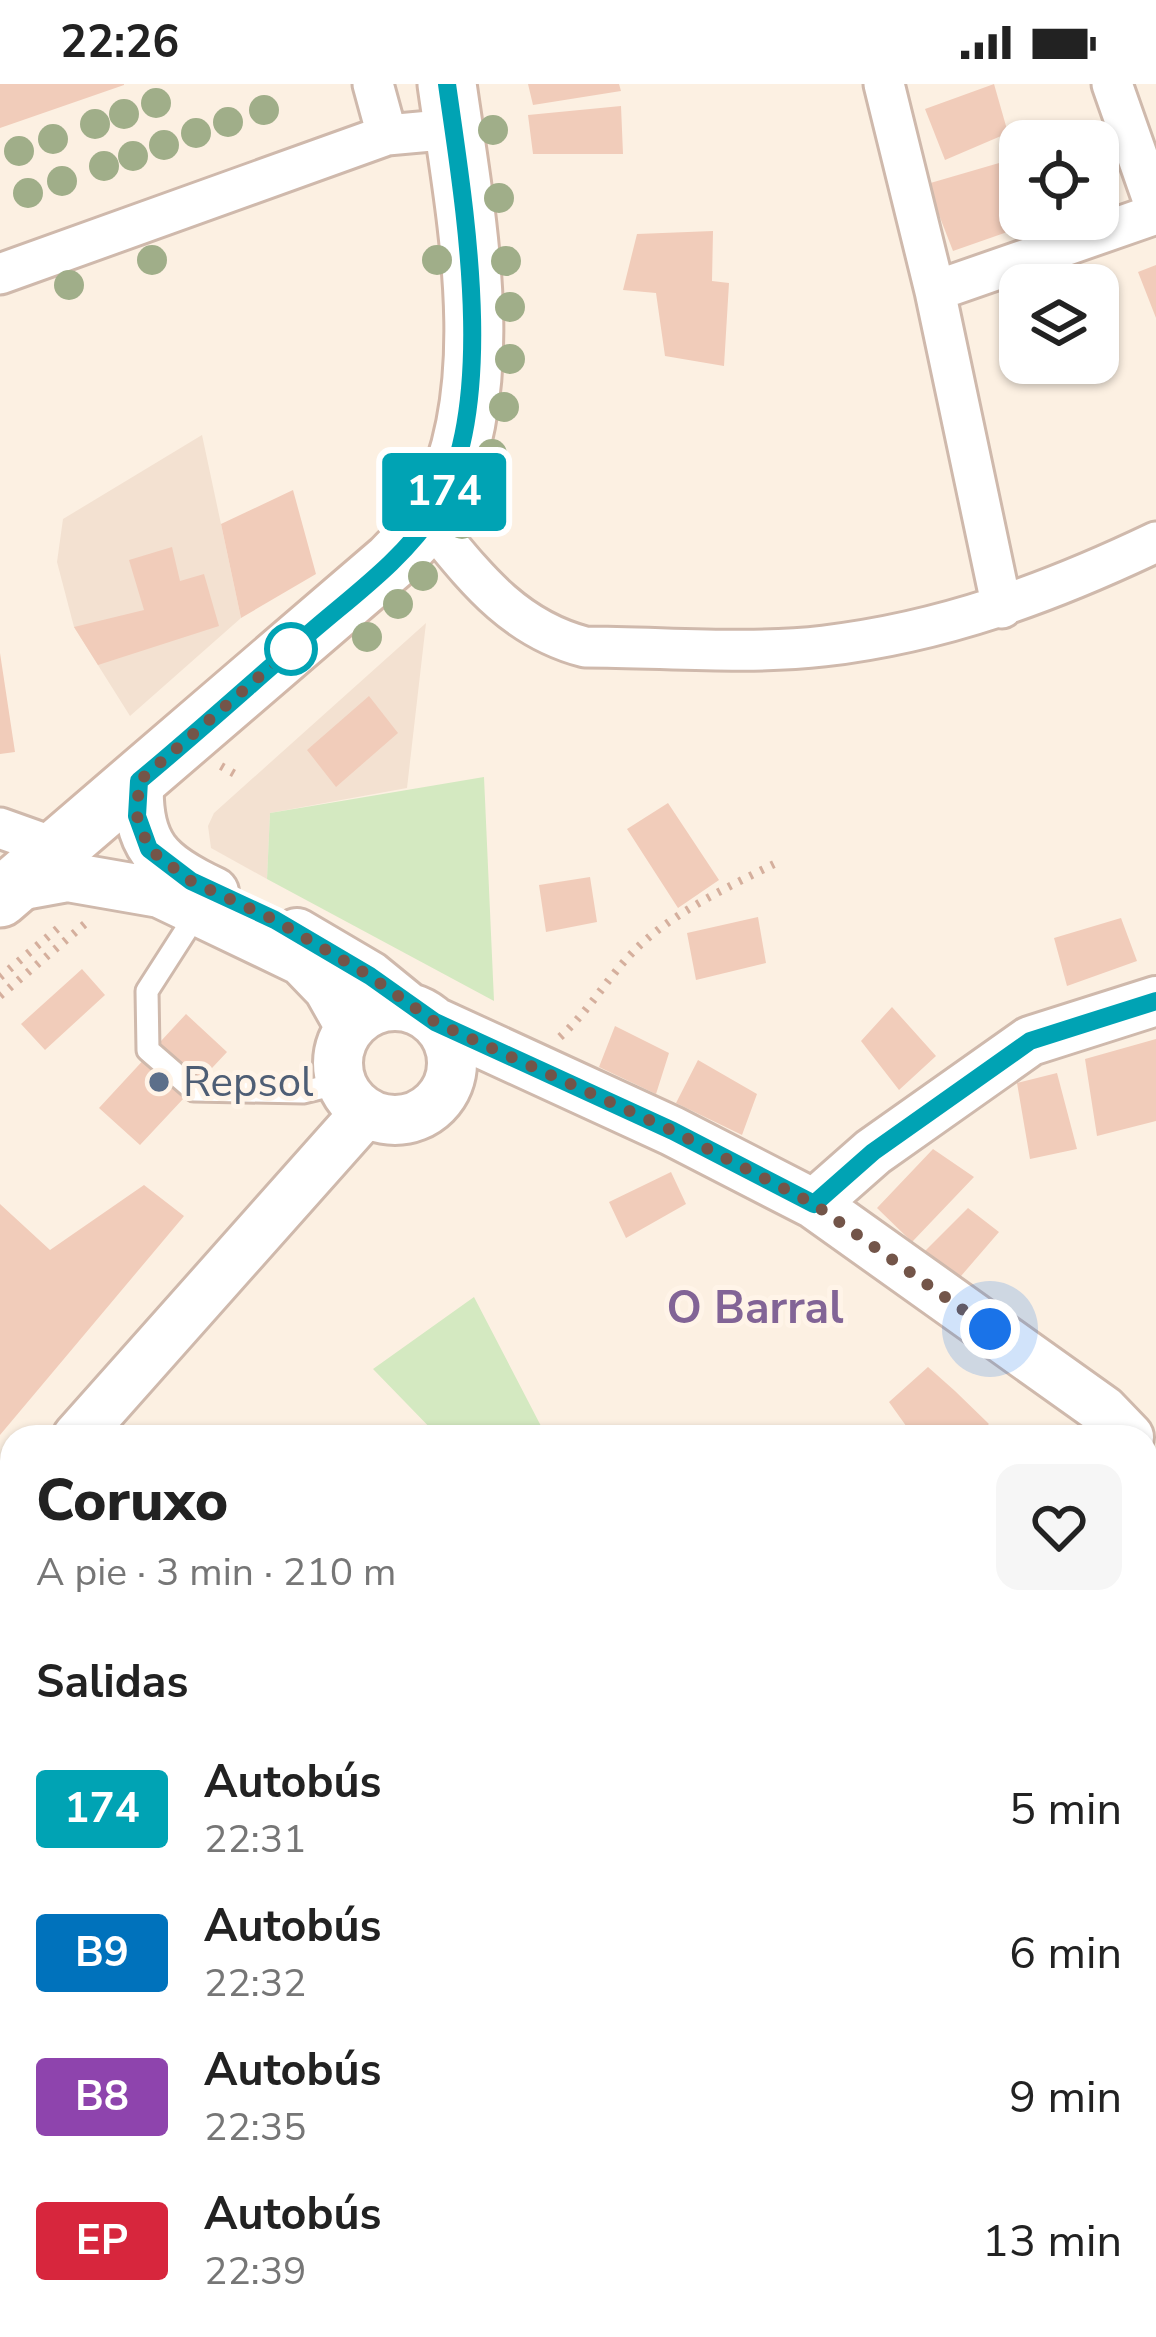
<!DOCTYPE html>
<html lang="es">
<meta charset="utf-8">
<style>
:root{--surface:#fff;--page:#f6f6f6;--text:#222;--muted:#767676}
body{margin:0;font-family:"Nunito Sans",sans-serif;background:var(--page);color:var(--text);height:100vh;display:flex;flex-direction:column;font-size:45px;white-space:nowrap}
*{box-sizing:border-box;margin:0}
p{font-size:39px;color:var(--muted)}
.icon{flex:none;width:66px;height:66px;fill:none;stroke:currentColor;stroke-width:2;stroke-linecap:round;stroke-linejoin:round}
.map{position:relative;flex:1;overflow:hidden}
.drawer{position:absolute;left:0px;top:1341px;width:1158px;height:912px;display:flex;flex-direction:column;background:var(--surface);border-radius:36px 36px 0 0;box-shadow:0 3px 9px #0004}
.drawer>*{flex:none}
.badge{padding:0 24px;border-radius:9px;font-size:42px;line-height:78px}
.controls{position:absolute;left:999px;top:36px;display:grid;gap:24px}
.controls a{display:grid;place-items:center;width:120px;height:120px;border-radius:24px;background:var(--surface);box-shadow:0 3px 9px #0004;font-size:60px}
.you{position:absolute;width:60px;height:60px;margin:-30px;border:9px solid #fff;border-radius:50%;background:#1a73e8;box-shadow:0 0 0 18px #1a73e833}
.map>.badge{position:absolute;translate:-50% -50%;box-shadow:0 0 0 6px #fff}
h2{padding:0 36px;font-size:45px;line-height:108px}
.round{display:grid;place-items:center;flex:none;width:126px;height:126px;border-radius:24px;background:var(--page)}
.headline{display:flex;align-items:center;justify-content:space-between;height:204px;padding:0 36px}
h1{font-size:57px;font-weight:800;line-height:90px}
ul{padding:0;list-style:none}
li{display:flex;align-items:center;gap:36px;height:144px;padding:0 36px}
li div{flex:1}
li b{display:block;font-size:45px}
li em{font-style:normal}
li .badge{min-width:132px;font-weight:700;text-align:center}
.status{display:flex;justify-content:space-between;align-items:center;height:84px;padding:0 60px;background:var(--surface);direction:ltr}
.status svg{height:33px;fill:currentColor}
.map>svg:first-child{display:block}
.residential{fill:#f3e1d1}
.green{fill:#d4e9c1}
.building{fill:#f1ccba}
.lines{fill:none;stroke-linecap:round;stroke-linejoin:round}
.service-casing{stroke:#cfb9ac;stroke-width:27}
.minor-casing{stroke:#cfb9ac;stroke-width:45}
.tertiary-casing{stroke:#cfb9ac;stroke-width:54}
.secondary-casing{stroke:#d2b8a9;stroke-width:63}
.path{stroke:#d5af9d;stroke-width:8;stroke-dasharray:3 9;stroke-linecap:butt}
.service{stroke:#fff;stroke-width:21}
.minor{stroke:#fff;stroke-width:39}
.tertiary{stroke:#fff;stroke-width:48}
.secondary{stroke:#fff;stroke-width:57}
.tree{fill:#a0ae89}
.line-casing{stroke:#fff;stroke-width:27}
.line{stroke:#00a3b4;stroke-width:18}
.walk{stroke:#735549;stroke-width:12;stroke-dasharray:0 21.6}
.stop-dot{fill:#fff;stroke:#00a3b4;stroke-width:6}
.service-dot{fill:#5c6f8a;stroke:#fff4e8;stroke-width:4.5}
.labels{text-anchor:middle;dominant-baseline:central;stroke-width:10;stroke-linejoin:round;paint-order:stroke}
.service-label{font-size:42px;fill:#4e5e75;stroke:#fff4e8;text-anchor:start}
.neighbourhood-label{font-size:45px;font-weight:bold;fill:#826496;stroke:#fff4e8}
</style>
<div class="status"><b>22:26</b><svg viewBox="0 0 49 12"><path d="M0 12V9h3v3zM5 12V6h3v6zM10 12V3h3v9zM15 12V0h3v12zM26 1h20v11H26zM47 4h2v5h-2z"/></svg></div>
<div class="map">
<svg width="1156" height="2253" viewBox="0 0 1156 2253">
<rect width="100%" height="100%" fill="#fcf0e2"/>
<path class="residential" d="M 202,351 L 241,534 L 130,632 L 74,543 L 57,478 L 63,435 Z
M 426,539 L 407,704 L 270,729 L 267,795 L 211,764 L 208,742 L 214,729 Z"/>
<path class="green" d="M 484,693 L 494,917 L 267,795 L 270,729 Z
M 474,1213 L 542,1344 L 542,1353 L 439,1353 L 373,1285 Z"/>
<path class="building" d="M 0,0 L 124,0 L 124,1 L 0,44 Z
M 528,0 L 619,0 L 621,7 L 533,21 Z
M 994,0 L 1008,49 L 945,76 L 925,25 Z
M 621,22 L 623,70 L 533,70 L 528,31 Z
M 1020,73 L 1020,135 L 1042,136 L 953,167 L 927,100 Z
M 713,147 L 712,197 L 729,199 L 724,282 L 665,272 L 656,209 L 623,206 L 637,150 Z
M 1156,181 L 1156,234 L 1138,188 Z
M 293,406 L 316,490 L 241,534 L 221,440 Z
M 172,463 L 180,497 L 204,490 L 219,542 L 98,581 L 74,543 L 144,526 L 129,476 Z
M 0,569 L 15,668 L 0,670 Z
M 369,612 L 398,649 L 336,703 L 307,666 Z
M 668,719 L 719,796 L 678,824 L 627,745 Z
M 590,793 L 597,838 L 546,848 L 539,801 Z
M 758,833 L 766,879 L 696,896 L 687,849 Z
M 1121,834 L 1137,877 L 1067,902 L 1054,854 Z
M 82,885 L 105,911 L 45,966 L 21,940 Z
M 892,923 L 936,972 L 899,1006 L 861,957 Z
M 186,930 L 227,968 L 140,1061 L 99,1024 Z
M 615,942 L 669,969 L 656,1010 L 599,983 Z
M 1156,955 L 1156,1037 L 1097,1052 L 1085,975 Z
M 698,976 L 757,1010 L 742,1051 L 676,1019 Z
M 1057,989 L 1077,1065 L 1030,1075 L 1017,999 Z
M 933,1065 L 974,1093 L 912,1158 L 877,1124 Z
M 671,1088 L 686,1120 L 626,1154 L 609,1118 Z
M 144,1101 L 184,1132 L 0,1351 L 0,1120 L 50,1166 Z
M 968,1124 L 999,1148 L 955,1199 L 918,1174 Z
M 928,1283 L 955,1307 L 989,1340 L 974,1353 L 914,1353 L 889,1318 Z
M 1150,1488 L 1156,1499 L 1156,1608 L 1146,1589 Z
M 148,2241 L 231,2241 L 233,2247 L 229,2253 L 146,2253 Z"/>
<g class="lines">
<defs>
<path id="service" d="M 199,826 L 147,907 L 148,966 L 194,1006 L 303,1008 L 341,999"/>
<path id="minor" d="M 373,0 L 387,51
M 884,0 L 935,207 L 1156,130
M 1112,0 L 1156,125
M 0,190 L 387,51 L 453,45
M 935,207 L 1002,524
M 428,436 C 474,492 512,544 585,563 C 663,563 746,571 824,562 C 943,548 1049,509 1156,458
M 0,744 L 59,765"/>
<path id="tertiary" d="M 139,697 C 136,761 157,781 214,808
M 13,803 L 68,793 L 160,809 L 302,877 L 328,904 L 350,943
M 297,849 L 370,892 L 408,923
M338 979a57 57 0 1 1 114 0a57 57 0 1 1-114 0Z
M 435,938 L 672,1047 L 814,1120 L 1103,1326 L 1129,1353
M 814,1120 L 873,1068 L 1030,957 L 1156,917
M 77,1353 L 366,1028
M 0,1437 L 12,1424"/>
<path id="secondary" d="M 0,814 L 392,477 C 408,460 428,442 439,420 C 501,299 465,128 447,0"/>
</defs>
<use href="#service" class="service-casing"/>
<use href="#minor" class="minor-casing"/>
<use href="#tertiary" class="tertiary-casing"/>
<use href="#secondary" class="secondary-casing"/>
<path class="path" d="M 221,682 L 240,693
M 0,893 L 63,840
M 0,912 L 86,839
M 560,953 C 588,928 606,896 632,869 C 668,831 728,803 774,780"/>
<use href="#service" class="service"/>
<use href="#minor" class="minor"/>
<use href="#tertiary" class="tertiary"/>
<use href="#secondary" class="secondary"/>
</g>
<g class="tree">
<circle cx="156" cy="19" r="15"/>
<circle cx="264" cy="26" r="15"/>
<circle cx="124" cy="30" r="15"/>
<circle cx="228" cy="38" r="15"/>
<circle cx="95" cy="40" r="15"/>
<circle cx="493" cy="46" r="15"/>
<circle cx="196" cy="49" r="15"/>
<circle cx="53" cy="55" r="15"/>
<circle cx="164" cy="61" r="15"/>
<circle cx="19" cy="67" r="15"/>
<circle cx="133" cy="72" r="15"/>
<circle cx="104" cy="82" r="15"/>
<circle cx="62" cy="97" r="15"/>
<circle cx="28" cy="109" r="15"/>
<circle cx="499" cy="114" r="15"/>
<circle cx="152" cy="176" r="15"/>
<circle cx="437" cy="176" r="15"/>
<circle cx="506" cy="177" r="15"/>
<circle cx="69" cy="201" r="15"/>
<circle cx="510" cy="223" r="15"/>
<circle cx="510" cy="275" r="15"/>
<circle cx="504" cy="323" r="15"/>
<circle cx="492" cy="370" r="15"/>
<circle cx="478" cy="401" r="15"/>
<circle cx="462" cy="440" r="15"/>
<circle cx="423" cy="492" r="15"/>
<circle cx="398" cy="520" r="15"/>
<circle cx="367" cy="553" r="15"/>
</g>
<g class="lines">
<defs>
<path id="line" d="M 447,0 C 463,115 500,321 436,425 C 406,473 355,510 312,547 C 254,597 198,648 139,697 L 137,732 L 149,765 L 191,797 L 275,836 L 370,892 L 435,938 L 673,1047 L 814,1120 L 873,1068 L 1030,957 L 1156,917"/>
</defs>
<use href="#line" class="line-casing"/>
<use href="#line" class="line"/>
<path class="walk" d="M 291,565 L 139,697 L 137,732 L 149,765 L 191,797 L 275,836 L 370,892 L 435,938 L 673,1047 L 814,1120 L 990,1245"/>
</g>
<circle class="stop-dot" cx="291" cy="565" r="24"/>
<circle class="service-dot" cx="159" cy="998" r="12"/>
<g class="labels">
<g class="service-label">
<text x="183" y="998">Repsol</text>
</g>
<g class="neighbourhood-label">
<text x="755" y="1224">O Barral</text>
</g>
</g>
</svg>
<div class="controls">
<a><svg class="icon" aria-label="locate" viewBox="0 0 24 24"><circle cx="12" cy="12" r="6"/><path d="M12 2v4M12 18v4M2 12h4M18 12h4"/></svg></a>
<a><svg class="icon" aria-label="layers" viewBox="0 0 24 24"><path d="M12 4l9 5-9 5-9-5zM3 14l9 5 9-5"/></svg></a>
</div>
<div class="you" style="left:990px;top:1245px"></div>
<b class="badge" style="left:444px;top:408px;background:#00a3b4;color:#fff">174</b>
<section class="drawer">
<div class="headline"><div><h1>Coruxo</h1><p>A pie · 3 min · 210 m</p></div><a class="round"><svg class="icon" aria-label="heart" viewBox="0 0 24 24"><path d="M12 20l-8-8c-3-5 5-10 8-4 3-6 11-1 8 4z"/></svg></a></div>
<h2>Salidas</h2>
<ul>
<li><span class="badge" style="background:#00a3b4;color:#fff">174</span><div><b>Autobús</b><p>22:31</p></div><em>5 min</em></li>
<li><span class="badge" style="background:#0072bc;color:#fff">B9</span><div><b>Autobús</b><p>22:32</p></div><em>6 min</em></li>
<li><span class="badge" style="background:#8e44ad;color:#fff">B8</span><div><b>Autobús</b><p>22:35</p></div><em>9 min</em></li>
<li><span class="badge" style="background:#d7263d;color:#fff">EP</span><div><b>Autobús</b><p>22:39</p></div><em>13 min</em></li>
</ul>
</section>
</div>
